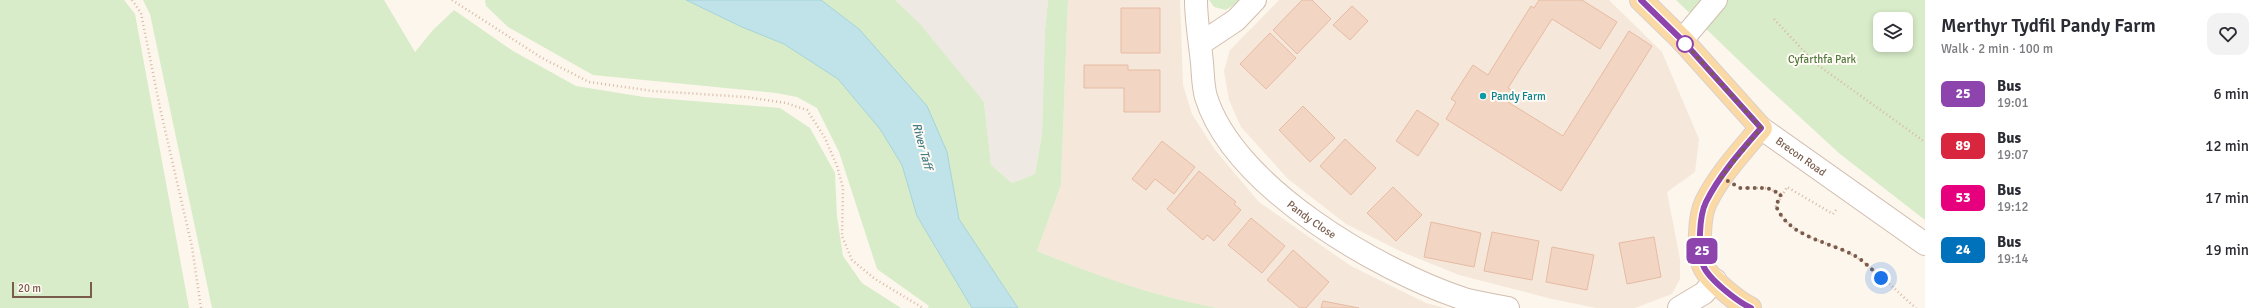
<!DOCTYPE html>
<meta charset="utf-8">
<style>
:root{--surface:#fff;--page:#f2f2f3;--text:#2b2b33;--muted:#7c7c81}
body{margin:0;font-family:Signika,sans-serif;background:var(--page);color:var(--text);height:100vh;display:flex;flex-direction:column;font-size:15px;white-space:nowrap}
*{box-sizing:border-box;margin:0}
p{font-size:13px;color:var(--muted)}
.icon{flex:none;width:22px;height:22px;fill:none;stroke:currentColor;stroke-width:2;stroke-linecap:round;stroke-linejoin:round}
.map{position:relative;flex:1;overflow:hidden}
.panel{display:flex;flex-direction:column;background:var(--surface);width:340px}
.panel>*{flex:none}
.badge{padding:0 8px;border-radius:6px;font-size:14px;line-height:26px}
.fabs{position:absolute;left:1873px;top:12px;display:grid;gap:8px}
.fabs a{display:grid;place-items:center;width:40px;height:40px;border-radius:8px;background:var(--surface);box-shadow:0 2px 6px #0003;font-size:20px}
.scale{position:absolute;left:12px;bottom:10px;width:80px;box-sizing:border-box;padding-left:4px;border:2px solid #7a5c4d;border-top:0;font-size:11px;line-height:14px;white-space:nowrap;color:#7a5c4d;-webkit-text-stroke:3px #fffaf3;paint-order:stroke}
.you{position:absolute;width:20px;height:20px;margin:-10px;border:3px solid #fff;border-radius:50%;background:#1a73e8;box-shadow:0 0 0 6px #1a73e833}
.map>.badge{position:absolute;translate:-50% -50%;box-shadow:0 0 0 2px #fff}
.round{display:grid;place-items:center;flex:none;width:42px;height:42px;border-radius:12px;background:var(--page)}
.head{display:flex;align-items:center;justify-content:space-between;height:68px;padding:0 16px}
h1{font-size:19px;font-weight:600;line-height:30px}
ul{padding:0;list-style:none}
li{display:flex;align-items:center;gap:12px;height:52px;padding:0 16px}
li div{flex:1}
li b{display:block;font-size:15px}
li em{font-style:normal}
li .badge{min-width:44px;font-weight:700;text-align:center}
main{display:flex;flex:1;min-height:0}
.map>svg:first-child{display:block}
.residential{fill:#f5e8da}
.industrial{fill:#efe9e4}
.green{fill:#d8ecc9;fill-rule:evenodd}
.water{fill:#bfe3e8;stroke:#a5d3da}
.building{fill:#f3d5c3;stroke:#e6bba3}
.lines{fill:none;stroke-linecap:round;stroke-linejoin:round}
.minor-casing{stroke:#d1beb0;stroke-width:24}
.major-casing{stroke:#dad1cd;stroke-width:24}
.path{stroke:#d9b8a5;stroke-width:2.5;stroke-dasharray:1 3;stroke-linecap:butt}
.minor{stroke:#fff;stroke-width:22}
.major{stroke:#fbd9a5;stroke-width:22}
.line-casing{stroke:#fff;stroke-width:9}
.line{stroke:#8e44ad;stroke-width:6}
.walk{stroke:#7a5c4d;stroke-width:4;stroke-dasharray:0 7.2}
.stop-dot{fill:#fff;stroke:#8e44ad;stroke-width:2}
.culture-dot{fill:#0f9aa8;stroke:#fffaf3;stroke-width:1.5}
.labels{text-anchor:middle;dominant-baseline:central;stroke-width:4;stroke-linejoin:round;paint-order:stroke}
.park-label{font-size:11px;fill:#537a41;stroke:#fffaf3}
.culture-label{font-size:11px;fill:#0d838f;stroke:#fffaf3;text-anchor:start}
.street-label{font-size:11px;fill:#7a5c4d;stroke:#fffaf3}
.water-label{font-size:12px;font-style:italic;fill:#437c86;stroke:#fffaf3}
</style>
<main>
<div class="map">
<svg width="1925" height="308" viewBox="0 0 1925 308">
<rect width="100%" height="100%" fill="#fdf6ec"/>
<path class="residential" d="M 1068,0 L 1180,0 L 1183,85 L 1192,114 L 1215,150 L 1259,202 L 1351,266 L 1426,303 L 1445,308 L 1217,308 L 1185,302 L 1103,278 L 1037,251 L 1061,185 Z
M 1279,0 L 1609,0 L 1662,52 L 1699,139 L 1695,172 L 1667,192 L 1680,259 L 1680,279 L 1672,294 L 1635,308 L 1596,308 L 1552,299 L 1459,275 L 1402,252 L 1346,224 L 1288,179 L 1241,127 L 1229,100 L 1224,71 L 1230,50 Z"/>
<path class="industrial" d="M 895,0 L 1048,0 L 1045,31 L 1042,134 L 1035,174 L 1012,183 L 991,165 L 984,102 Z"/>
<path class="green" d="M 0,0 L 124,0 L 135,14 L 189,308 L 0,308 Z
M 143,0 L 384,0 L 415,52 L 433,30 L 454,10 L 513,51 L 576,86 L 644,97 L 780,108 L 810,128 L 835,173 L 837,216 L 843,256 L 862,283 L 901,308 L 212,308 L 150,14 Z
M 485,0 L 686,0 L 742,27 L 784,44 L 838,79 L 880,129 L 902,165 L 917,216 L 972,308 L 928,308 L 929,306 L 877,269 L 839,152 L 817,108 L 797,97 L 776,93 L 593,75 L 508,27 L 486,6 Z
M 821,0 L 895,0 L 920,24 L 984,102 L 991,165 L 1012,183 L 1035,174 L 1042,134 L 1045,31 L 1048,0 L 1068,0 L 1061,185 L 1037,251 C 1097,276 1153,296 1217,308 L 1018,308 L 959,219 L 947,152 L 859,29 Z
M 1209,0 L 1241,0 L 1226,10 L 1214,7 Z
M 1676,0 L 1925,0 L 1925,220 L 1840,154 L 1754,75 ZM 1880,19 L 1906,19 L 1906,45 L 1880,45 Z"/>
<path class="water" d="M 686,0 L 821,0 L 859,29 L 927,106 L 947,152 L 959,219 L 1018,308 L 972,308 L 917,216 L 902,165 L 880,129 L 838,79 L 784,44 L 742,27 Z"/>
<path class="building" d="M 1302,0 L 1312,0 L 1331,19 L 1297,54 L 1273,30 Z
M 1539,0 L 1582,0 L 1617,22 L 1600,49 L 1552,19 L 1508,88 L 1514,92 L 1508,102 L 1563,136 L 1629,31 L 1652,46 L 1561,191 L 1446,119 L 1456,102 L 1451,99 L 1473,65 L 1488,75 L 1531,6 L 1534,8 Z
M 1352,6 L 1368,21 L 1350,40 L 1333,25 Z
M 1121,8 L 1160,8 L 1160,53 L 1121,53 Z
M 1270,33 L 1296,58 L 1266,89 L 1240,64 Z
M 1084,65 L 1128,65 L 1128,70 L 1160,70 L 1160,112 L 1124,112 L 1124,88 L 1084,88 Z
M 1303,106 L 1335,138 L 1310,162 L 1279,130 Z
M 1417,110 L 1439,124 L 1418,156 L 1396,141 Z
M 1345,139 L 1376,168 L 1351,195 L 1320,166 Z
M 1162,141 L 1195,167 L 1174,194 L 1155,179 L 1146,190 L 1132,179 Z
M 1199,171 L 1236,202 L 1234,204 L 1241,210 L 1214,241 L 1207,235 L 1203,240 L 1167,209 Z
M 1393,187 L 1422,215 L 1396,241 L 1367,213 Z
M 1251,218 L 1285,246 L 1262,273 L 1228,245 Z
M 1431,222 L 1481,233 L 1474,267 L 1424,257 Z
M 1492,232 L 1539,241 L 1532,280 L 1484,271 Z
M 1654,237 L 1661,277 L 1627,284 L 1619,243 Z
M 1552,247 L 1594,255 L 1587,290 L 1546,282 Z
M 1293,250 L 1329,282 L 1306,308 L 1300,308 L 1267,280 Z
M 1323,301 L 1359,308 L 1321,308 Z"/>
<g class="lines">
<defs>
<g id="minor">
<path id="s1" d="M 1196,0 C 1196,21 1200,42 1202,63 C 1203,74 1203,87 1206,97 C 1234,187 1379,271 1464,299 C 1478,303 1494,305 1508,308"/>
<path d="M 1682,40 L 1716,0"/>
<path d="M 1200,44 L 1236,20 L 1255,0"/>
<path id="s2" d="M 1761,128 L 1925,244"/>
<path d="M 1679,308 L 1704,293 L 1715,280"/>
</g>
<path id="major" d="M 1641,0 L 1682,40 L 1761,128 C 1741,152 1720,174 1706,202 C 1699,216 1698,250 1703,265 C 1708,279 1738,302 1750,308"/>
</defs>
<use href="#minor" class="minor-casing"/>
<use href="#major" class="major-casing"/>
<path class="path" d="M 132,0 L 141,13 L 160,108 L 192,247 L 201,308
M 452,0 L 542,58 L 589,82 L 653,91 L 746,97 L 786,103 L 807,110 L 825,138 L 837,166 L 843,188 L 842,236 L 852,260 L 875,279 L 923,308
M 1774,19 L 1815,63 L 1925,142
M 1745,188 L 1767,188 L 1781,194
M 1836,210 L 1833,214 L 1787,187 L 1776,206 C 1790,239 1830,240 1857,258 C 1878,271 1897,292 1916,308"/>
<use href="#minor" class="minor"/>
<use href="#major" class="major"/>
</g>
<g class="lines">
<defs>
<path id="line" d="M 1641,0 L 1682,40 L 1761,128 C 1741,151 1720,174 1706,202 C 1699,216 1698,250 1703,265 C 1708,279 1738,302 1751,308"/>
</defs>
<use href="#line" class="line-casing"/>
<use href="#line" class="line"/>
<path class="walk" d="M 1685,44 L 1682,40 L 1761,128 L 1721,177 L 1740,188 L 1767,188 L 1781,194 L 1776,206 C 1790,239 1830,241 1857,257 C 1866,263 1873,271 1881,278"/>
</g>
<circle class="stop-dot" cx="1685" cy="44" r="8"/>
<circle class="culture-dot" cx="1483" cy="96" r="4"/>
<g class="labels">
<g class="park-label">
<text x="1822" y="59">Cyfarthfa Park</text>
</g>
<g class="culture-label">
<text x="1491" y="96">Pandy Farm</text>
</g>
<g class="street-label">
<text stroke="none"><textPath href="#s2" startOffset="49">Brecon Road</textPath></text>
<text stroke="none"><textPath href="#s1" startOffset="262">Pandy Close</textPath></text>
</g>
<g class="water-label">
<text transform="translate(922 146) rotate(75)">River Taff</text>
</g>
</g>
</svg>
<div class="fabs">
<a><svg class="icon" aria-label="layers" viewBox="0 0 24 24"><path d="M12 4l9 5-9 5-9-5zM3 14l9 5 9-5"/></svg></a>
</div>
<div class="scale">20 m</div>
<div class="you" style="left:1881px;top:278px"></div>
<b class="badge" style="left:1702px;top:251px;background:#8e44ad;color:#fff">25</b>
</div>
<section class="panel">
<div class="head"><div><h1>Merthyr Tydfil Pandy Farm</h1><p>Walk · 2 min · 100 m</p></div><a class="round"><svg class="icon" aria-label="heart" viewBox="0 0 24 24"><path d="M12 20l-8-8c-3-5 5-10 8-4 3-6 11-1 8 4z"/></svg></a></div>
<ul>
<li><span class="badge" style="background:#8e44ad;color:#fff">25</span><div><b>Bus</b><p>19:01</p></div><em>6 min</em></li>
<li><span class="badge" style="background:#d7263d;color:#fff">89</span><div><b>Bus</b><p>19:07</p></div><em>12 min</em></li>
<li><span class="badge" style="background:#e6007e;color:#fff">53</span><div><b>Bus</b><p>19:12</p></div><em>17 min</em></li>
<li><span class="badge" style="background:#0072bc;color:#fff">24</span><div><b>Bus</b><p>19:14</p></div><em>19 min</em></li>
</ul>
</section>
</main>
